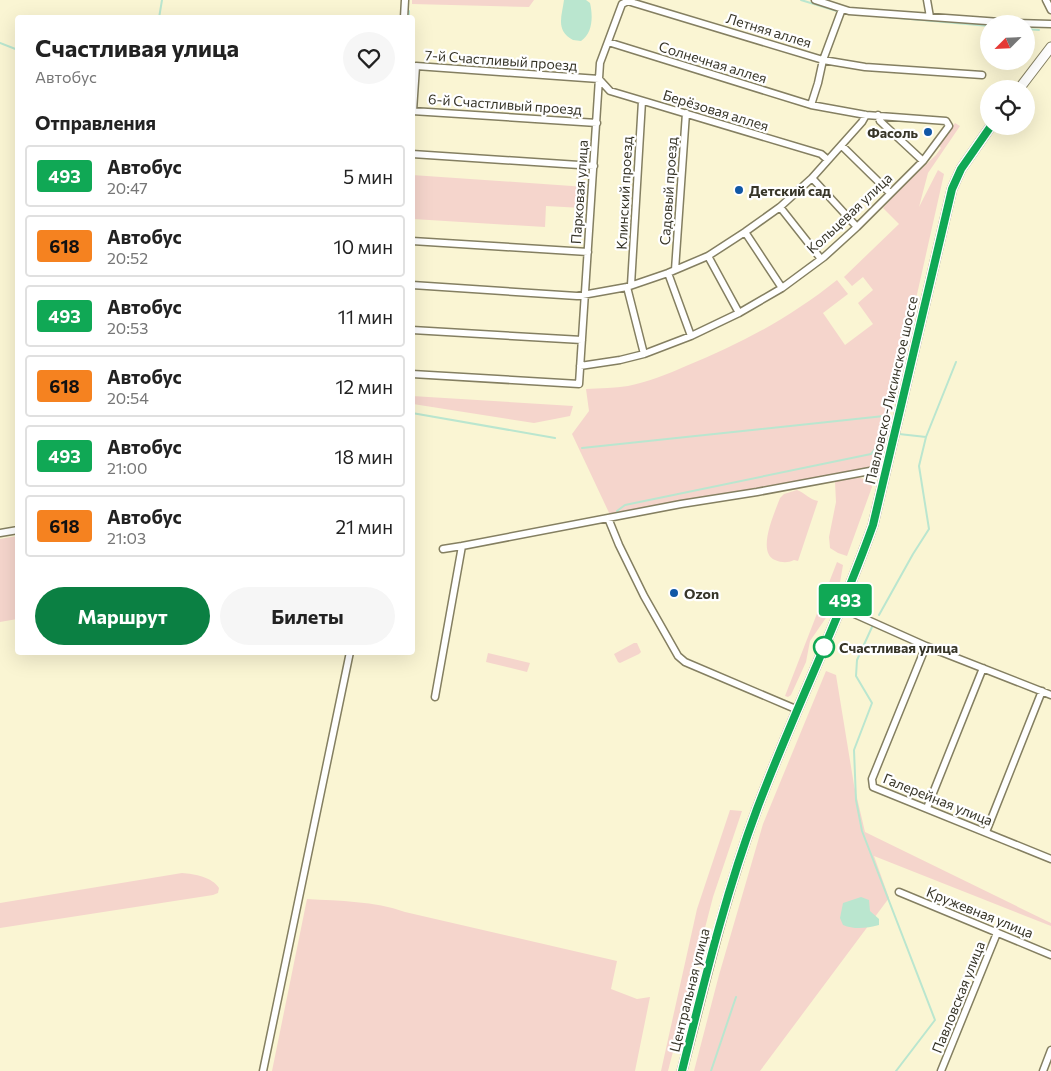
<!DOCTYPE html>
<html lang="ru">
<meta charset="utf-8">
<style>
:root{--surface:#fff;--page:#f6f6f6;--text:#222;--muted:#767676;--line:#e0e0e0;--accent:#0b8043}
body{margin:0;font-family:Commissioner,sans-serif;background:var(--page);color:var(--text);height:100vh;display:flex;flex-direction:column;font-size:19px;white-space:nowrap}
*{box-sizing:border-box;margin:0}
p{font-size:16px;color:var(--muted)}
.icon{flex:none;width:28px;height:28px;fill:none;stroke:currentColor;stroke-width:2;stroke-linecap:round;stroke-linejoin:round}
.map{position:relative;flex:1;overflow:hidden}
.drawer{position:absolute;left:15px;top:15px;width:400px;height:640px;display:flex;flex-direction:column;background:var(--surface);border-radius:5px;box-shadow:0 5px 20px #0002}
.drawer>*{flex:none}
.badge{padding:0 10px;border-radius:4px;font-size:18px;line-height:32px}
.needle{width:32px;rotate:246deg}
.controls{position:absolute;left:980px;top:15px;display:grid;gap:10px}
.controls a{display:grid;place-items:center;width:55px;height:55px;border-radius:50%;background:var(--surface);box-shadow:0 5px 20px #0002;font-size:25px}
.map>.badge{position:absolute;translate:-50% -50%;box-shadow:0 0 0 2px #fff}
h2{padding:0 20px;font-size:19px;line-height:45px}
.round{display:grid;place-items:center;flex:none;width:52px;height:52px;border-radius:26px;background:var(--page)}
.summary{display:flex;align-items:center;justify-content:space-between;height:85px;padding:0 20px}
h1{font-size:24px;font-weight:700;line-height:38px}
.action{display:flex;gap:10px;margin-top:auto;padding:10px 20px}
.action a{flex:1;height:58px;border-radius:30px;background:var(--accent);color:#fff;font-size:20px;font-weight:700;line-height:58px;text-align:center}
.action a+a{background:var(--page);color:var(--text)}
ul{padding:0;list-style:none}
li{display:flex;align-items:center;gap:15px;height:62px;margin:0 10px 8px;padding:0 10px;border:2px solid var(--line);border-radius:5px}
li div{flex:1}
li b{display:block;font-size:19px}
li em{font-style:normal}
li .badge{min-width:55px;font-weight:700;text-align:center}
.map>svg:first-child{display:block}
.green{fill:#f5d5cc}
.water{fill:#bae6cf}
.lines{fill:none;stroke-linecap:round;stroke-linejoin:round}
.stream{stroke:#bae6cf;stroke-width:2}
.street-casing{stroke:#847f61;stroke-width:9}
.secondary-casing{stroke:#847f61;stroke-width:11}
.street{stroke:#fff;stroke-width:6}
.secondary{stroke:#fff;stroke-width:9}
.line-casing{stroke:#fff;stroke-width:11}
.line{stroke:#10a855;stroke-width:8}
.poi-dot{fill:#1057a6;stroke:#fff;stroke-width:2}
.stop-dot{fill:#fff;stroke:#10a855;stroke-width:2.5}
.labels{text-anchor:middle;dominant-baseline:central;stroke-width:4.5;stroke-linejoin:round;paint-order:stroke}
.street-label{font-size:14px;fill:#373528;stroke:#fff}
.poi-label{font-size:14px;font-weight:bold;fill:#373528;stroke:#fff;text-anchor:start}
.stop-label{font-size:14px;font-weight:bold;fill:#373528;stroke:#fff;text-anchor:start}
</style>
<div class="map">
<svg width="1051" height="1071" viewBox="0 0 1051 1071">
<rect width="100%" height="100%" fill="#faf5d3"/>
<path class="green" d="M 412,0 L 534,0 L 529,7 L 412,4 Z
M 955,123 L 960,126 L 928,173 L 919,207 L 938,170 L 944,174 L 905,348 L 875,471 L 611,517 L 572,434 L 589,411 L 586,389 C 600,388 615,388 628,386 C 648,382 668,374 686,366 C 741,344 791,317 837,280 L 848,294 L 823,313 L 845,345 L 873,324 L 858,303 L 873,290 L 863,277 L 852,286 L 844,277 L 899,224 L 883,208 L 897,192 L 936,155 L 941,148 L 939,146 Z
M 412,175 L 586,187 L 586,190 L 583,190 L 582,208 L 546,206 L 545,227 L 413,219 Z
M 412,396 L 573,406 L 570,416 L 534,423 L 413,404 Z
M 857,477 L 871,481 L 872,487 L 847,556 L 838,553 L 830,548 L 829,537 L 836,502 L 835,482 Z
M 797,490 C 805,493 810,500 818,501 L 798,561 L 794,560 C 788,563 782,563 775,560 C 756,552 775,512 780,498 L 784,494 Z
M 17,536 L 17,619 L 0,622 L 0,539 Z
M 837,562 L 843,565 L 838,594 L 830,612 L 810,641 L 806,662 L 791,695 L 788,697 L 785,696 Z
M 634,643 L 637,643 L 641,652 L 639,654 L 620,663 L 618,662 L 614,654 Z
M 488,653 L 530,663 L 527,672 L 486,662 Z
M 826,671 L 836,675 L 854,785 L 865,832 L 1051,923 L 1051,926 L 874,856 L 889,898 L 760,1071 L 694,1071 L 719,975 L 763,824 Z
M 730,810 L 742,811 L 713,897 L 668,1071 L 661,1071 L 697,909 Z
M 182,873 C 195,874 212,877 219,888 L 218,893 L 213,895 L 0,928 L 0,903 Z
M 307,899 C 340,901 374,901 405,912 L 617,961 L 611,989 L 637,999 L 650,997 L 635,1071 L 272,1071 Z"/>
<path class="water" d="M 564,0 L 586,0 L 590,3 C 593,16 593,33 581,41 L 573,40 C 555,30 562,16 564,0 Z
M 861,897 L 869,900 L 870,911 L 879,919 L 879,925 C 867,928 855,930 843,925 L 840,918 L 843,903 Z"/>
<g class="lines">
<path class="stream" d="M 801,0 L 840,12
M 877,16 L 989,26
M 159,18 L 162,0
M 409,18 L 409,11
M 1026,29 L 1039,30
M 0,43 L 18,50
M 412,413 L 555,438
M 899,434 L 926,437
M 582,448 L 884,416 L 887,427 L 892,432
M 617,511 L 625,505 L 871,454 L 886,436 L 891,434
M 879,615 L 913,554 L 929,529 L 919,466 L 926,437 L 956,362
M 872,627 L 857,660 L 856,676 L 872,703 L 854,750 L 856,800 L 862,831 L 935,1020 L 896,1071
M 711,1071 L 736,997"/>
<defs>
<path id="street" d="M 815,0 L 849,11 L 1014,23 L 1051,24
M 927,0 L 930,17
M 1046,0 L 1051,10
M 404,18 L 405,0
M 811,105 L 818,83 L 823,60 L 842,9
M 412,111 L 597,123
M 413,111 L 416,66 L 599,79 L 610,91 L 821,154 L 828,160
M 878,115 L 880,121 L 923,161
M 842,146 L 890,193
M 412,154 L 594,166
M 812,178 L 857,227
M 780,207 L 821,259
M 745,232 L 782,288
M 412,241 L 588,252
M 708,256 L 739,313
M 675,270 L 686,113
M 668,273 L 691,336
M 412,285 L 577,296 L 627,287 L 668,273 L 708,256 L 745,232 L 780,207 L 812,178 L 862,122 L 866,115
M 631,285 L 642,101
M 627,287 L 644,354
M 412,330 L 582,340
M 580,366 L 620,360 L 644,354 L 691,336 L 739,313 L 782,288 L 824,257 L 857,227 L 923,161 L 949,126 L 946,121 L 866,115 L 811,105 L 608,42
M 412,374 L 579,384 L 600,63 L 622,4 L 628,1 L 634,3 L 823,60 L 865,67 L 982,75
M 608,518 L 619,545 L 644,596 L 678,656 L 685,662 L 798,710
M 0,533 L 18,530
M 443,549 L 462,546
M 841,608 L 926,646 L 1051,695
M 926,646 L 872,779 L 873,787 L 1051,859
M 435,697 L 462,546 L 681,504 L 757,492 L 870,471 L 886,472
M 927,808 L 983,668
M 986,832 L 1042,691
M 899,892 L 1051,955
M 263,1071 L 350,652
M 941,1071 L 997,933
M 1043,1071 L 1051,1050"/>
<path id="secondary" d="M 1019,89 L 1051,47
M 682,1071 C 705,983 725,894 757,809 C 793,713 839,621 873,525 L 952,189 L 961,169 L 991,126"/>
</defs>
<use href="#street" class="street-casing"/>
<use href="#secondary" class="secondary-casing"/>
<use href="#street" class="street"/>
<use href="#secondary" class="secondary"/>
</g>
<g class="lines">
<defs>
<path id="line" d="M 682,1071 C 704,983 725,894 757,809 C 793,713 839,621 873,525 L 952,189 L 961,169 L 991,126"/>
</defs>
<use href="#line" class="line-casing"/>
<use href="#line" class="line"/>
</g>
<g class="poi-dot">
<circle cx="928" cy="132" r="5"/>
<circle cx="739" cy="190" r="5"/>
<circle cx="674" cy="593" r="5"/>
</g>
<circle class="stop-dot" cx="824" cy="647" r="10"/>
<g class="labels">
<g class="street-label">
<text transform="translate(769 30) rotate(17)">Летняя аллея</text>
<text transform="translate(501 60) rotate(4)">7-й Счастливый проезд</text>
<text transform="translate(713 62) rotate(17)">Солнечная аллея</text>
<text transform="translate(505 104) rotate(4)">6-й Счастливый проезд</text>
<text transform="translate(716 110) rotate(17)">Берёзовая аллея</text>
<text transform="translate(668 191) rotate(-86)">Садовый проезд</text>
<text transform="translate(579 192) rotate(-86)">Парковая улица</text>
<text transform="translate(624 193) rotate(-87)">Клинский проезд</text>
<text transform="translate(849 213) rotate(-43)">Кольцевая улица</text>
<text transform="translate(891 390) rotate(-77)">Павловско-Лисинское шоссе</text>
<text transform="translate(938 799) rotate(22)">Галерейная улица</text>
<text transform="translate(980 912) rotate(22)">Кружевная улица</text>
<text transform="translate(689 990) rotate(-76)">Центральная улица</text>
<text transform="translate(958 997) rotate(-68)">Павловская улица</text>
</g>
<g class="poi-label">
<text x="918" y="132" text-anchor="end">Фасоль</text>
<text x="749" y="190">Детский сад</text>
<text x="684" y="593">Ozon</text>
</g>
<g class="stop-label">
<text x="839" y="647">Счастливая улица</text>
</g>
</g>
</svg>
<div class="controls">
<a><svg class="needle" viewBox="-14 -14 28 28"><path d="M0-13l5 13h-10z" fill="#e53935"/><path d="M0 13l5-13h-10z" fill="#767676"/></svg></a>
<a><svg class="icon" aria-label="locate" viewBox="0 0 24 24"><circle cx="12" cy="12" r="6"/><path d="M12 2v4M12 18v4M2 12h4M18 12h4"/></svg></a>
</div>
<b class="badge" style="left:845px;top:600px;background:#10a855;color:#fff">493</b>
<section class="drawer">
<div class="summary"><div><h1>Счастливая улица</h1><p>Автобус</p></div><a class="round"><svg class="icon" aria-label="heart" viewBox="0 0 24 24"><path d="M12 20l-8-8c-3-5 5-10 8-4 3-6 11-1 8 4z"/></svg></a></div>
<h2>Отправления</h2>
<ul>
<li><span class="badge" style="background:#10a855;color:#fff">493</span><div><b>Автобус</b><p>20:47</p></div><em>5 мин</em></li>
<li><span class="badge" style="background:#f58220;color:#111">618</span><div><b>Автобус</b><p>20:52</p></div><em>10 мин</em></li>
<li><span class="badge" style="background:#10a855;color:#fff">493</span><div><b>Автобус</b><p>20:53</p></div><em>11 мин</em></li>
<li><span class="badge" style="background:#f58220;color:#111">618</span><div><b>Автобус</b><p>20:54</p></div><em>12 мин</em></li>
<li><span class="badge" style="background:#10a855;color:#fff">493</span><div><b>Автобус</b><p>21:00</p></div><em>18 мин</em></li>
<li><span class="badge" style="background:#f58220;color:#111">618</span><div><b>Автобус</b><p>21:03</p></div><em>21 мин</em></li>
</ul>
<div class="action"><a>Маршрут</a><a>Билеты</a></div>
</section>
</div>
